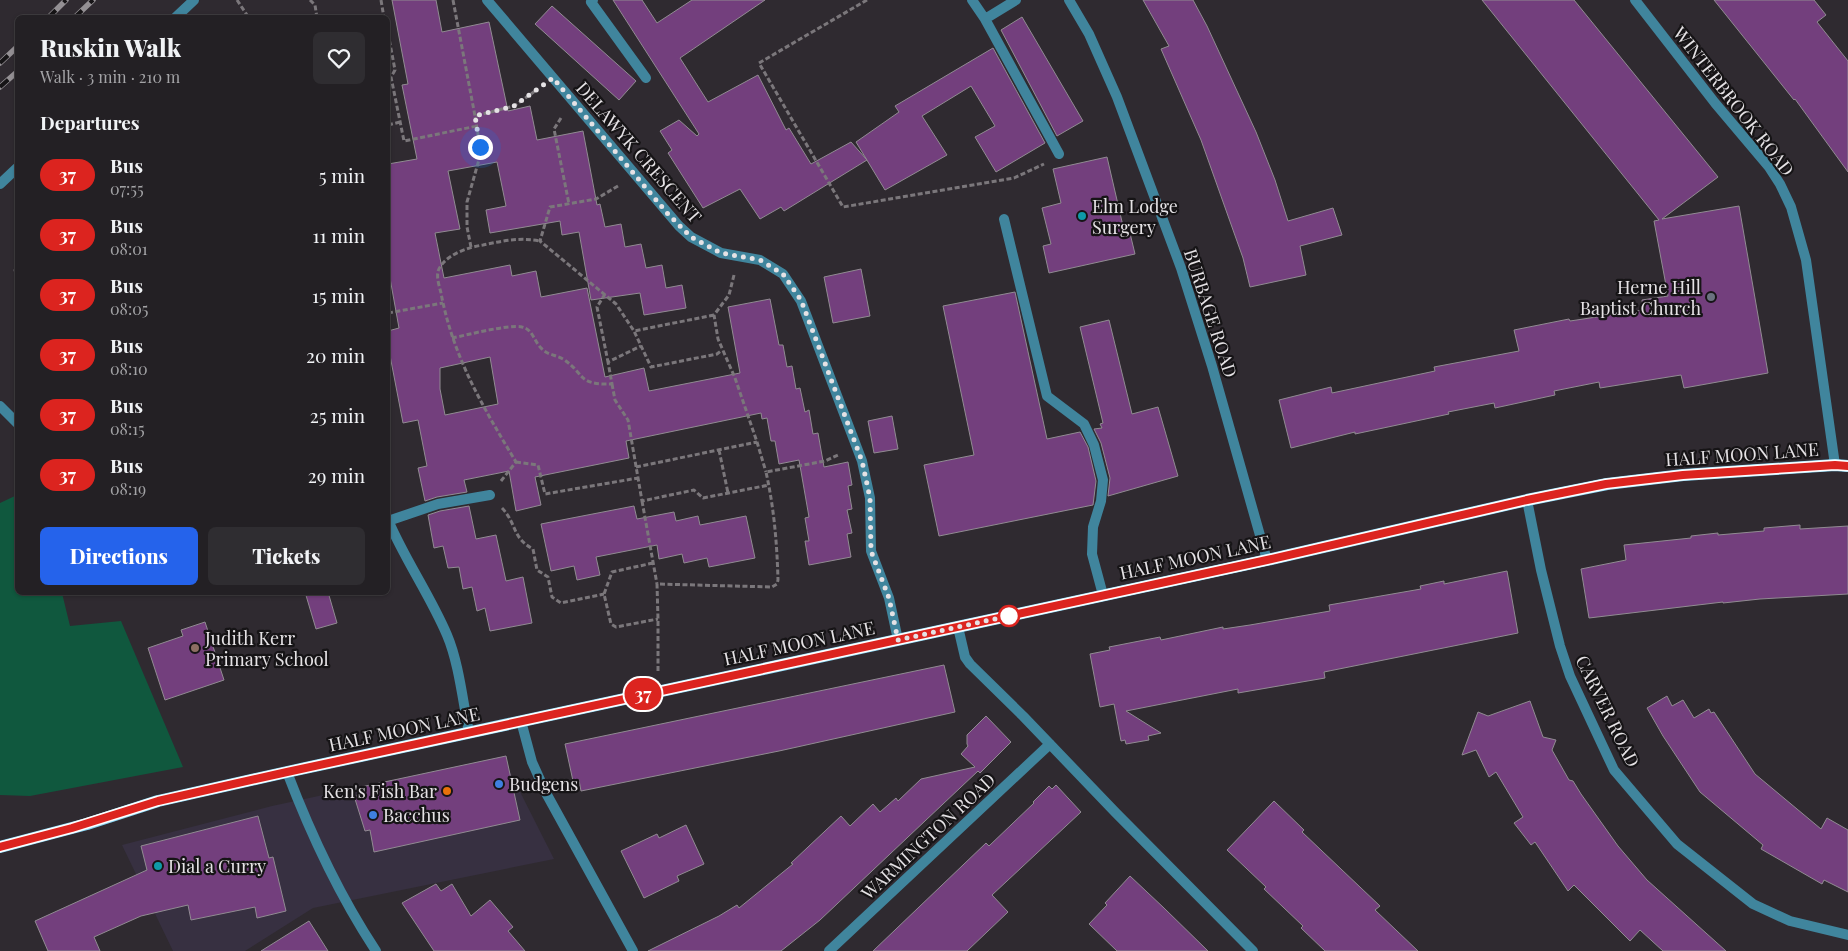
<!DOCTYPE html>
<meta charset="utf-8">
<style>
:root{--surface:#232024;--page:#2f2d31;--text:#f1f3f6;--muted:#a3a3a6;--line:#403e41;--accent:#2563eb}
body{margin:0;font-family:"Playfair Display",serif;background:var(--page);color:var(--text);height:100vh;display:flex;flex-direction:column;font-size:19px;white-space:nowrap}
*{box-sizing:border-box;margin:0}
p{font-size:16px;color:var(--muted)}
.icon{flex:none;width:28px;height:28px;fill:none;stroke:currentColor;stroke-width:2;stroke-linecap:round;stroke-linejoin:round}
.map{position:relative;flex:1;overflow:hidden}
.details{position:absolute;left:15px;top:15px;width:375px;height:580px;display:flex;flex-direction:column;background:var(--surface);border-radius:8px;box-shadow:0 1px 4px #0004,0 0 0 1px var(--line)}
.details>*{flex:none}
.badge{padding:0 10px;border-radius:16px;font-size:18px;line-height:32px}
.you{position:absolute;width:25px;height:25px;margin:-12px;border:4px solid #fff;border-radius:50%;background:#1a73e8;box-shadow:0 0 0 8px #1a73e833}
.map>.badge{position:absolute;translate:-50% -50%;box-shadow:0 0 0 2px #fff}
h2{padding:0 25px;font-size:19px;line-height:45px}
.round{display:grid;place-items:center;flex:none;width:52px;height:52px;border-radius:8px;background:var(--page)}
.headline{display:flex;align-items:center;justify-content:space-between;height:85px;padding:0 25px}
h1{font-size:24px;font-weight:800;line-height:38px}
.primary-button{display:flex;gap:10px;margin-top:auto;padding:10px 25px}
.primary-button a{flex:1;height:58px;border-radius:8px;background:var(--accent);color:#fff;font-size:20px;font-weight:800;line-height:58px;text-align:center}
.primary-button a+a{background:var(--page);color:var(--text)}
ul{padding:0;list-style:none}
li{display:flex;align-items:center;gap:15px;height:60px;padding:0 25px}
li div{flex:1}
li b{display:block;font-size:19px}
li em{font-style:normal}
li .badge{min-width:55px;font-weight:700;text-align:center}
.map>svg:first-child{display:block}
.commercial{fill:#373041}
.green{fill:#10583e}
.building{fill:#733f7d;stroke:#918b92;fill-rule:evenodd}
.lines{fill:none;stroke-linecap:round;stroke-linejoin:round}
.path{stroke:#7b777b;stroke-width:3;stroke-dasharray:5 2.5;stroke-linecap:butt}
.service{stroke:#40859d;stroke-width:10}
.minor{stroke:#40859d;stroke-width:10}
.tertiary{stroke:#40859d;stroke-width:10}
.primary{stroke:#87d7f5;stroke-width:12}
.rail-casing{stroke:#949094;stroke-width:5.5}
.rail{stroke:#161416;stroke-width:4;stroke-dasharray:11;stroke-linecap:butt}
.line-casing{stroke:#fff;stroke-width:11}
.line{stroke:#dc241f;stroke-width:8}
.walk{stroke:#e5e2e5;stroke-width:5;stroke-dasharray:0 9}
.culture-dot{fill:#0f9aa8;stroke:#161416;stroke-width:2}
.worship-dot{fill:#6b7280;stroke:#161416;stroke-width:2}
.stop-dot{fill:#fff;stroke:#dc241f;stroke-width:2.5}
.education-dot{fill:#8d6e63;stroke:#161416;stroke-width:2}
.shop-dot{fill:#3f7fe0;stroke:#161416;stroke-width:2}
.food-dot{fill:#e8710a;stroke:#161416;stroke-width:2}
.labels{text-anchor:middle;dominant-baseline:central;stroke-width:4.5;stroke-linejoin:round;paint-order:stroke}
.street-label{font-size:18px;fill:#e5e2e5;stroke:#161416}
.poi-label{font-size:18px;fill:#e5e2e5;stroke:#161416;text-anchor:start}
</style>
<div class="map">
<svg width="1848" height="951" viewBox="0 0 1848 951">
<rect width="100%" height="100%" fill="#2f2a30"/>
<path class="commercial" d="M 500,757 L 506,760 L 509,770 L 554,859 L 313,908 L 245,951 L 173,951 L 122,845 L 272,806 Z"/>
<path class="green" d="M 17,495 L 18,592 L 62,593 L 70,626 L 121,621 L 183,767 L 30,796 L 0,795 L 0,503 Z"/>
<path class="building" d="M 392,0 L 436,0 L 442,32 L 489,22 L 508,111 L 530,106 L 537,140 L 583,131 L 597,205 L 600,204 L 605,227 L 621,224 L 625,247 L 641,244 L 646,268 L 662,265 L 666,288 L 682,285 L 686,308 L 644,315 L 640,293 L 591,300 L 579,232 L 562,235 L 560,221 L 490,233 L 486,210 L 506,206 L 497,162 L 448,171 L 460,229 L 435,233 L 444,278 L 510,265 L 512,276 L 536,271 L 541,297 L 587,288 L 605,377 L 644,368 L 649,391 L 740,373 L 728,307 L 770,299 L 779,345 L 783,345 L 787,367 L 792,366 L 796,389 L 800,388 L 805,412 L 809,410 L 813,434 L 818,433 L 824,467 L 848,462 L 852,485 L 848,486 L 852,509 L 847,510 L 852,533 L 847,534 L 851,557 L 809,565 L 805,541 L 809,541 L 805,518 L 809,517 L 799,460 L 779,464 L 775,441 L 771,441 L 767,418 L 762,419 L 761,413 L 626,441 L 629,458 L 535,477 L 541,505 L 516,511 L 509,471 L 464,480 L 467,492 L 437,497 L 425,501 L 418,468 L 427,466 L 418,420 L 403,423 L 388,345 L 388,331 L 399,328 L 388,267 L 388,164 L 417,159 L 402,85 L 408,84 ZM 490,357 L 498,404 L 445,415 L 440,389 L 440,368 Z
M 613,0 L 642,0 L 657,23 L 692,0 L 765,0 L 680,58 L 708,102 L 758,75 L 786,130 L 789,128 L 811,164 L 851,142 L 867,160 L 784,211 L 781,207 L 760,219 L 740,189 L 703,208 L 668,153 L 672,150 L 660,131 L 679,120 L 697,136 L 699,134 Z
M 1143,0 L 1193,0 L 1207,26 L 1256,132 L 1275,180 L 1288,221 L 1333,208 L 1342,235 L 1300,246 L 1306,275 L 1250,287 L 1243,258 L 1201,140 L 1161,49 L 1169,46 Z
M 1482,0 L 1574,0 L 1718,177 L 1662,219 L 1739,206 L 1768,373 L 1684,388 L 1681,375 L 1600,388 L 1599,382 L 1554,391 L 1555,395 L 1495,408 L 1494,403 L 1448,412 L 1449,414 L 1355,434 L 1355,432 L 1291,448 L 1279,400 L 1331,387 L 1332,393 L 1435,371 L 1434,367 L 1519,351 L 1514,330 L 1569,319 L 1570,321 L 1643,310 L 1642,300 L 1668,296 L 1654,221 L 1659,220 Z
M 1714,0 L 1814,0 L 1826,15 L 1817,22 L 1848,61 L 1848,172 L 1795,99 L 1794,100 Z
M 552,6 L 636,81 L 619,100 L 535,24 Z
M 1022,17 L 1083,121 L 1057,136 L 1001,30 Z
M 993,48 L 1045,143 L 996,172 L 975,137 L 995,126 L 971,86 L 922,116 L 947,155 L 885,190 L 856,142 L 899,112 L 895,106 Z
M 1107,157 L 1123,226 L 1128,225 L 1135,254 L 1049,273 L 1043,246 L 1051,244 L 1042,208 L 1061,203 L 1053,169 Z
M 861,269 L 870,316 L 833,323 L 824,277 Z
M 1015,292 L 1047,439 L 1080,432 L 1088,447 L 1096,481 L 1093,505 L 939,536 L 924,465 L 974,455 L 943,306 Z
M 1109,320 L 1132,414 L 1158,407 L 1178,476 L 1108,496 L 1110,478 L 1101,443 L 1094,429 L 1102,428 L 1100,424 L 1103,423 L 1080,327 Z
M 892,416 L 898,449 L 874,453 L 868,421 Z
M 469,506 L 476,539 L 496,535 L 506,581 L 523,577 L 532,623 L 490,631 L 485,608 L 477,611 L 472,587 L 463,589 L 459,567 L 448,568 L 443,546 L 434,548 L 428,515 L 440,511 Z
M 634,506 L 637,519 L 674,512 L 676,521 L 698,516 L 700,525 L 746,516 L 755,558 L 709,567 L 707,558 L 684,563 L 682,554 L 659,559 L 657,545 L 596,557 L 600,575 L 577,580 L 574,566 L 551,571 L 541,524 Z
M 1800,525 L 1800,529 L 1848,526 L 1848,594 L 1760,599 L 1723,603 L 1723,602 L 1589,618 L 1581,569 L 1626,560 L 1624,545 L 1691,538 L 1691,536 L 1718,533 L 1718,535 L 1764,531 L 1764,528 Z
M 1507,571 L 1518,633 L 1324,672 L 1325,678 L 1238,693 L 1238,689 L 1126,711 L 1161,733 L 1148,736 L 1149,740 L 1126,744 L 1125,740 L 1121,741 L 1114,704 L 1100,707 L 1090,654 L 1110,650 L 1109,647 L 1160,637 L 1161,640 L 1223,627 L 1223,629 L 1250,625 L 1330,611 L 1329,605 L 1421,589 L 1420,586 L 1444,581 L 1444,584 Z
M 305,592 L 328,592 L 337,623 L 316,629 Z
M 205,622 L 224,680 L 165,700 L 148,648 L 183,636 L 181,630 Z
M 944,665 L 955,712 L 779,751 L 581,791 L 579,780 L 573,781 L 565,744 Z
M 1667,696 L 1672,706 L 1683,700 L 1694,718 L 1709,709 L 1711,713 L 1714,712 L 1755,774 L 1821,829 L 1827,818 L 1848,830 L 1848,892 L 1824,880 L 1822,884 L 1761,849 L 1763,845 L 1700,792 L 1663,736 L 1647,708 Z
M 1530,701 L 1543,737 L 1556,740 L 1552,750 L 1569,780 L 1573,781 L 1581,794 L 1618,846 L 1647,880 L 1726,951 L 1663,951 L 1640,930 L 1630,941 L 1574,885 L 1568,891 L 1535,842 L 1531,845 L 1514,823 L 1523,817 L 1496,772 L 1489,777 L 1476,750 L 1462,755 L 1478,712 L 1488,716 Z
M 986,716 L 1011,742 L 980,773 L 978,771 L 820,920 L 781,951 L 648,951 L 719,916 L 737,905 L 739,908 L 793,864 L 791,863 L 841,816 L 850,826 L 873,804 L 880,812 L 896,798 L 898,801 L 921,779 L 975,767 L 961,754 L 968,746 L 967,744 L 967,735 Z
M 506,756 L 520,820 L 374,852 L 370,830 L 365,831 L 355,799 L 361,787 Z
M 1056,785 L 1081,812 L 992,895 L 1008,912 L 967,951 L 873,951 L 986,843 L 989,846 L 1034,803 L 1033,802 L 1049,786 L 1052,789 Z
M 1274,801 L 1304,830 L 1302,832 L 1380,906 L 1375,910 L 1418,951 L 1325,951 L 1301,928 L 1303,926 L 1264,889 L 1266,887 L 1227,850 Z
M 258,816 L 269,858 L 273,857 L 286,911 L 257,918 L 255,907 L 191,920 L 188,905 L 141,916 L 94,937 L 100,951 L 48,951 L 35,921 L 147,870 L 141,846 Z
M 686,825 L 704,864 L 677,876 L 679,881 L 644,898 L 621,851 L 657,834 L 659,838 Z
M 1130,876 L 1164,908 L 1208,951 L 1117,951 L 1089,924 L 1107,905 L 1105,903 Z
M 436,884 L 441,891 L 452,884 L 471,916 L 490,900 L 513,927 L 508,931 L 525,951 L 434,951 L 402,903 Z
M 309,921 L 328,951 L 261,951 Z"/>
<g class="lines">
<path class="path" d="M 237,0 L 249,18
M 310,0 L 315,5 L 317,18
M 381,0 L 384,18
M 453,0 L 475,116
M 867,0 L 759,63 L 843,207 L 1014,178 L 1044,164
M 388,33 L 395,70 L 391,77 L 404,141 L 477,126
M 561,118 L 554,129 L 569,204
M 388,125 L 400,122
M 618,186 L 596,199 L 550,207 L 540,241 L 616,304 L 634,331
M 471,247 L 467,227 L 467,202 L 480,156 L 480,147 L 475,116 L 514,106 L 538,89
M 18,263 L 15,270 L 18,280
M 734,275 L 729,295 L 714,315 L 718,339 L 735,378 L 757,442 L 766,472
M 605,294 L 597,307 L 608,362
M 388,313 L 443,303
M 714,315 L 634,331 L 651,367 L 717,354 L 722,350
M 452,338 C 467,335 509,324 522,327 C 533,329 534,342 542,349 C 548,355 556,355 563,359 C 586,374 576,385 612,384 L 608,362 L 641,346
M 612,384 L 615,400 L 628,420 L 642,501 L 694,490 L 703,498 L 769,485
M 719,450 L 728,493
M 516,462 L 538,465 L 545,494 L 638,478
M 636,467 L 757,442
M 501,481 L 516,462 C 483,407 453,357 441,293 C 439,285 435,274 440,267 C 448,254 469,247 483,245 C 502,241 520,237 540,241
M 642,501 L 657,584
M 502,508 C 517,524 512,538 533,549 L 537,570 L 548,577 L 552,597 L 561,603 L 604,594
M 653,563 L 612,572 L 604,594 L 611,624 L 616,627 L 658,619
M 658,671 L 658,619 L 657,584 L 772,587 L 777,584 L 778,580 C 777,543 774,508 766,472 L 825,461 L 838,455"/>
<path class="service" d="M 1004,219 L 1047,396 L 1084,424 L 1094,445 L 1103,480 L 1101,501 L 1093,527 L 1092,554 L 1103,595
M 388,521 L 438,504 L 490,495"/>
<path class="minor" d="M 487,0 L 679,226 L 691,237 L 721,253 L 760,260 L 783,274 L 801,301 L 862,461 L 870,498 L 871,551 L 889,598 L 898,640
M 593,0 L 591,2 L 646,78
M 972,0 L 985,19 L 1059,154
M 1635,0 L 1715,103 L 1769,167 L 1780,184 L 1791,207 L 1806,260 L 1835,465
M 175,18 L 194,0
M 985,19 L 1016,0
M 0,184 L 18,167
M 0,406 L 18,424
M 1527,500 L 1541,570 L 1560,646 L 1570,676 L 1614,770 L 1677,844 L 1753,904 L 1790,921 L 1848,935
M 388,520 C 405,560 430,595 447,635 C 459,663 463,703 469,732
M 958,627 L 965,657 L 970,664 L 1023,716 L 1116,813 L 1253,951
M 521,721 L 532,762 L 546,793 L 633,951
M 287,772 C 311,835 339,895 376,951
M 829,951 L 1050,744"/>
<path class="tertiary" d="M 1069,0 L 1089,34 L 1117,97 L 1181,268 L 1212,366 L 1267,560"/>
<path class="primary" d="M 0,847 L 87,824 L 158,801 L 287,772 L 1267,560 L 1527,500 L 1607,484 L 1683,475 L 1835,465 L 1848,466"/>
<defs>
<path id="rail" d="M 48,18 L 66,0
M 74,18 L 93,0
M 0,63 L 18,46
M 0,87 L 18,71"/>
</defs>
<use href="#rail" class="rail-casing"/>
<use href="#rail" class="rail"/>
</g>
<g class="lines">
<defs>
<path id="line" d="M 0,847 L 72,828 L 158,801 L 287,772 L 1267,560 L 1527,500 L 1606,484 L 1683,475 L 1835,465 L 1848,466"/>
</defs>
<use href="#line" class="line-casing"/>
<use href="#line" class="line"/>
<path class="walk" d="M 480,147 L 475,116 L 514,106 L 553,78 L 668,214 L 691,237 L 721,253 L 760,260 L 783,274 L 801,300 L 862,461 L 870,498 L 871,551 L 889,598 L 898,640 L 1013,615 L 1009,616"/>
</g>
<g class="culture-dot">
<circle cx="1082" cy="216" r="5"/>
<circle cx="158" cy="866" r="5"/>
</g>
<circle class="worship-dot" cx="1711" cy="297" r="5"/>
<circle class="stop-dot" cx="1009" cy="616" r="10"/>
<circle class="education-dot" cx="195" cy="648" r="5"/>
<g class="shop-dot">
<circle cx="499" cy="784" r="5"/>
<circle cx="373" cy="815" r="5"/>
</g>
<circle class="food-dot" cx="447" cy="791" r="5"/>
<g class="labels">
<g class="street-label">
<text transform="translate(1734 101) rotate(52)">WINTERBROOK ROAD</text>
<text transform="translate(639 152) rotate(49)">DELAWYK CRESCENT</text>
<text transform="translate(1211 313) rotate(72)">BURBAGE ROAD</text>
<text transform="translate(1742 454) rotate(-4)">HALF MOON LANE</text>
<text transform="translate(1195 557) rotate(-12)">HALF MOON LANE</text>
<text transform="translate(799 643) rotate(-12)">HALF MOON LANE</text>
<text transform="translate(1608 711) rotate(64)">CARVER ROAD</text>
<text transform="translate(404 729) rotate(-12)">HALF MOON LANE</text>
<text transform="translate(928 836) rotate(-43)">WARMINGTON ROAD</text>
</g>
<g class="poi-label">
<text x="1092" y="206">Elm Lodge<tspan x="1092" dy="21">Surgery</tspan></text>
<text x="1701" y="287" text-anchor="end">Herne Hill<tspan x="1701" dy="21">Baptist Church</tspan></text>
<text x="205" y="638">Judith Kerr<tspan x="205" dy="21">Primary School</tspan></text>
<text x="509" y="784">Budgens</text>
<text x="437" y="791" text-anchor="end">Ken's Fish Bar</text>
<text x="383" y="815">Bacchus</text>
<text x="168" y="866">Dial a Curry</text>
</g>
</g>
</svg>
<div class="you" style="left:480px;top:147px"></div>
<b class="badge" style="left:643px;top:694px;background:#dc241f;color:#fff">37</b>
<section class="details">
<div class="headline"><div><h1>Ruskin Walk</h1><p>Walk · 3 min · 210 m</p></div><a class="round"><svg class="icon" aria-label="heart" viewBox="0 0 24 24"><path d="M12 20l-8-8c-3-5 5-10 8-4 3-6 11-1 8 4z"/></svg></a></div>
<h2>Departures</h2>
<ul>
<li><span class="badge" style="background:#dc241f;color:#fff">37</span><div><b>Bus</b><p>07:55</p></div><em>5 min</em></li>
<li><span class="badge" style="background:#dc241f;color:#fff">37</span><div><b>Bus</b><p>08:01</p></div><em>11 min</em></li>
<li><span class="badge" style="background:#dc241f;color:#fff">37</span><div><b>Bus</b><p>08:05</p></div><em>15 min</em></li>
<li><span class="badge" style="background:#dc241f;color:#fff">37</span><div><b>Bus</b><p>08:10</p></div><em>20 min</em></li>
<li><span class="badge" style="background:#dc241f;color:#fff">37</span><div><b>Bus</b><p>08:15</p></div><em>25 min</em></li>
<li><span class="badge" style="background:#dc241f;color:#fff">37</span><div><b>Bus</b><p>08:19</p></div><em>29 min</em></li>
</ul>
<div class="primary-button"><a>Directions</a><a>Tickets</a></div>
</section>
</div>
